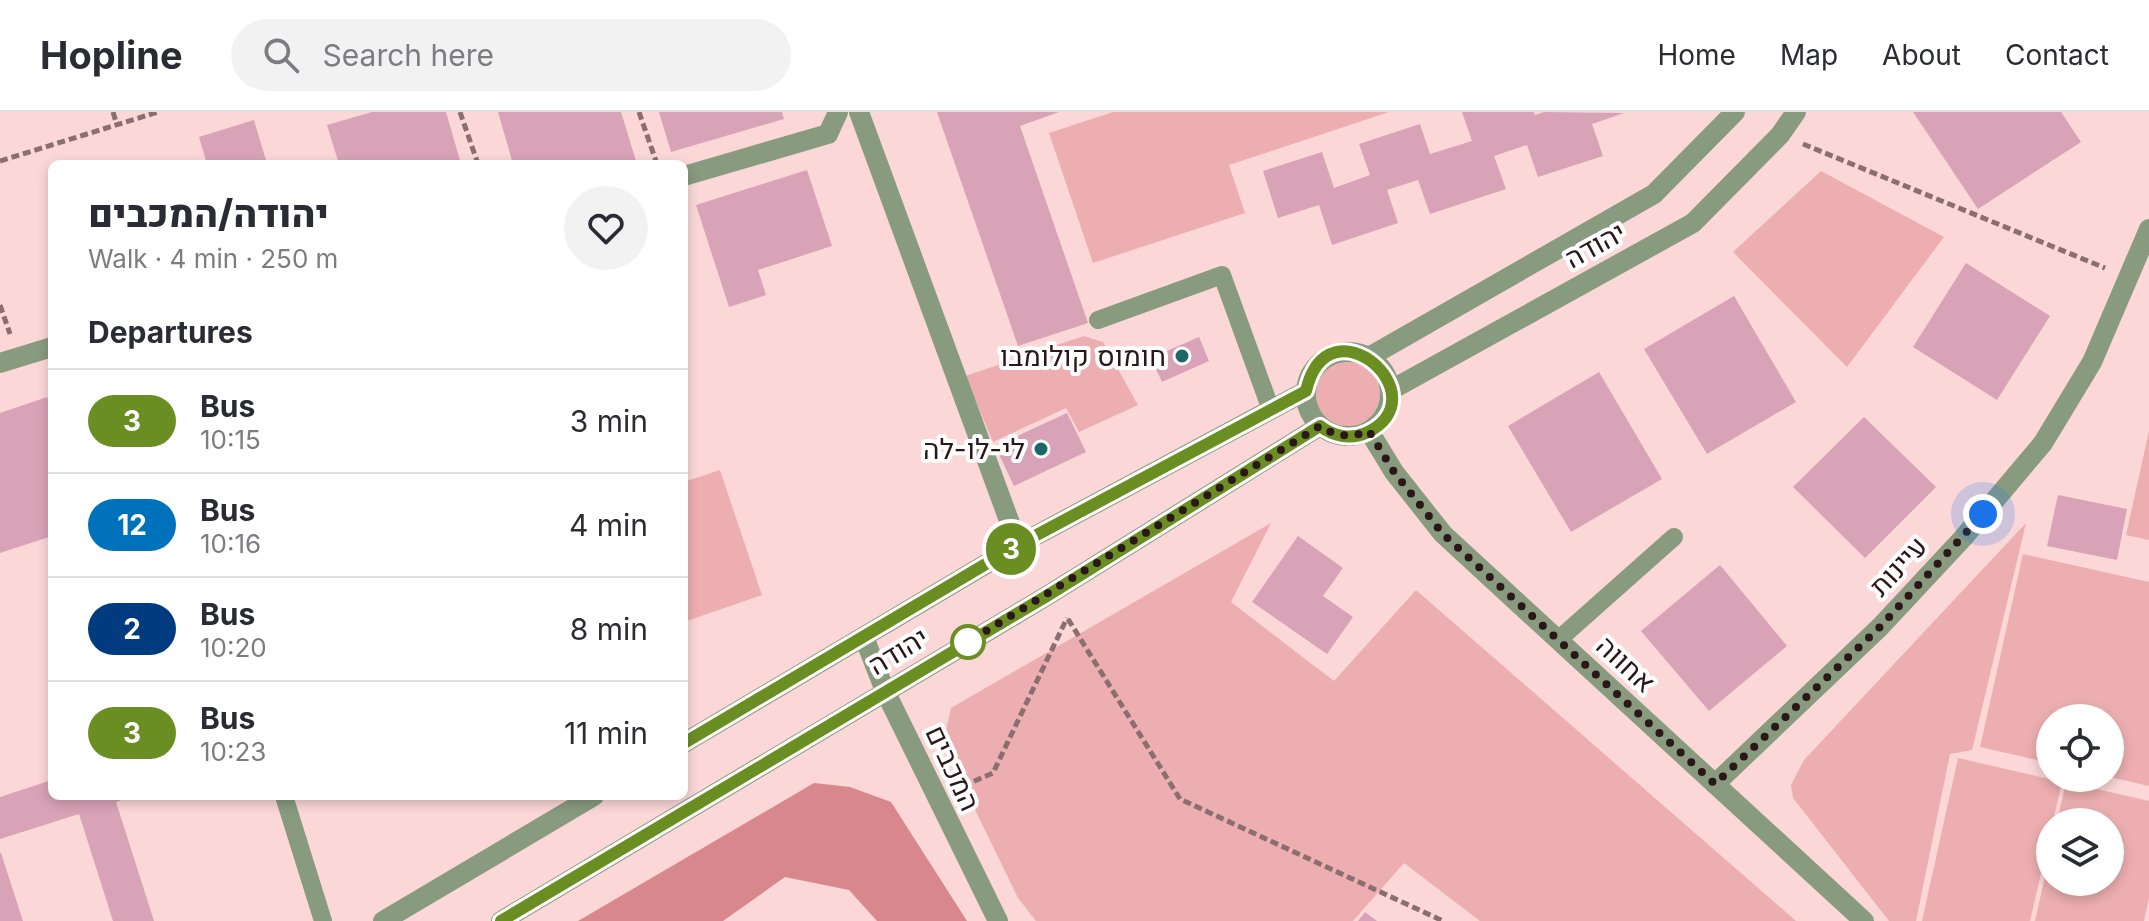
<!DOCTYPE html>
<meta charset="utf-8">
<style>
:root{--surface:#fff;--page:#f2f2f3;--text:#2b2b33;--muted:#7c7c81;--line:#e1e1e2}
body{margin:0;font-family:Inter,Heebo,sans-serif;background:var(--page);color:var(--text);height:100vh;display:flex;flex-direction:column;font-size:30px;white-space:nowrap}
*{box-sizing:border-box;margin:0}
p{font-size:26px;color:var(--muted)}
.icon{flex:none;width:44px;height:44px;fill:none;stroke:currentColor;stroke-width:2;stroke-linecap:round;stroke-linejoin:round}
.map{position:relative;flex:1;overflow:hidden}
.sheet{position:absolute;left:48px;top:48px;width:640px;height:640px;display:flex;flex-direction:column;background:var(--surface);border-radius:12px;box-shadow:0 4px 12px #0003}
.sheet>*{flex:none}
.badge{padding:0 16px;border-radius:26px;font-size:28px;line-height:52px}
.controls{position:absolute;left:2036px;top:592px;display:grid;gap:16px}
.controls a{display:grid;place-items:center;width:88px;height:88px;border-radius:50%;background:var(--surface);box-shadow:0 4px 12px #0003;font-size:40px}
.you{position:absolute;width:40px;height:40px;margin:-20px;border:6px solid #fff;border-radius:50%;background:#1a73e8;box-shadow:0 0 0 12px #1a73e833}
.map>.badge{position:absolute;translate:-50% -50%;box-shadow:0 0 0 4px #fff}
h2{padding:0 40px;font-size:30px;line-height:72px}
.round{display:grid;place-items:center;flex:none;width:84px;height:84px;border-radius:42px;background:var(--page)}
.head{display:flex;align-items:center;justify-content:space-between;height:136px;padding:0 40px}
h1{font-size:38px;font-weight:800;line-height:60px}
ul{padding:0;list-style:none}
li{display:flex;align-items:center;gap:24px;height:104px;padding:0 40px;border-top:2px solid var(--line)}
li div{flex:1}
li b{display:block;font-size:30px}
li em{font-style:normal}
li .badge{min-width:88px;font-weight:700;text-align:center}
header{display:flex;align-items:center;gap:48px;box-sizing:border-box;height:112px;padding:0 40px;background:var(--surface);border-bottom:2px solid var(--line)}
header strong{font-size:38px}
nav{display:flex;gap:44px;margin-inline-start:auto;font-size:28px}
.search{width:560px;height:72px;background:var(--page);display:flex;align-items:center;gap:20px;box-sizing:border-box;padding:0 28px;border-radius:44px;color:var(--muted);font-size:30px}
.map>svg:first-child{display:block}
.green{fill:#edaeb1}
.forest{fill:#d8878d}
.building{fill:#d8a3b6}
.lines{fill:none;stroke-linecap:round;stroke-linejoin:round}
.path{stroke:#8a6e70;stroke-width:5;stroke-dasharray:8 4;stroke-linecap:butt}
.service{stroke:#889b7f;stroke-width:18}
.pedestrian{stroke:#889b7f;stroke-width:20}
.minor{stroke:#889b7f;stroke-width:20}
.tertiary{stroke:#889b7f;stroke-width:20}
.line-casing{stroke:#fff;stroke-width:18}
.line{stroke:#6b8e23;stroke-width:12}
.walk{stroke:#2b1618;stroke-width:8;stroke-dasharray:0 14.4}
.poi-dot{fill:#1a6868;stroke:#fff;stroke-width:3}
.stop-dot{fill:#fff;stroke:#6b8e23;stroke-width:4}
.labels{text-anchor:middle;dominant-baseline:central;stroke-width:8;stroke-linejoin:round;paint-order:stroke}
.street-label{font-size:28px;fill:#2b1618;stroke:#fff}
.poi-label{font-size:28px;fill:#2b1618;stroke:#fff;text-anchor:end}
</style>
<header>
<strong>Hopline</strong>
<div class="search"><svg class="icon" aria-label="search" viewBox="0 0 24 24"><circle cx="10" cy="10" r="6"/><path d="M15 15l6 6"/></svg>Search here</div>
<nav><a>Home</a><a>Map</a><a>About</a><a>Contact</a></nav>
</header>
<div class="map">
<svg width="2149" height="809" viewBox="0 0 2149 809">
<rect width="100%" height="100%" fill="#fbd7d8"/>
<path class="green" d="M 1113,0 L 1389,0 L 1229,53 L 1245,101 L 1093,151 L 1049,21 Z
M 1821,59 L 1944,125 L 1847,255 L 1733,140 Z
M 1084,224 L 1103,230 L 1138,293 L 1079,320 L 1066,296 L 993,330 L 965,264 Z
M1316 282a32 32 0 1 1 64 0a32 32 0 1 1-64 0Z
M 2149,319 L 2149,428 L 2126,423 Z
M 720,358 L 762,483 L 684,510 L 684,370 Z
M 1271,411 L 1231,490 L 1334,569 L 1416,478 L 1796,809 L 1480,809 L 1404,751 L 1353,809 L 1036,809 L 1018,786 L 943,632 L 951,596 Z
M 2026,411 L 1972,638 L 1950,642 L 1916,809 L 1889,809 L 1793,686 L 1791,673 L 1804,648 Z
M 2023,442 L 2149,470 L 2149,674 L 2110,665 L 2110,606 L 2050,606 L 2050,651 L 1980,635 Z
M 1958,646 L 2062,670 L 2030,809 L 1922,809 Z
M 2066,670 L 2149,689 L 2149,786 L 2144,809 L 2035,809 L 2050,742 L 2050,770 L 2110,770 L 2110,710 L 2057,710 Z"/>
<path class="forest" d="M 814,671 L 850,675 L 891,690 L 967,809 L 877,809 L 849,778 L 785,765 L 723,809 L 578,809 Z"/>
<path class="building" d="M 372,0 L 446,0 L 461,52 L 339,52 L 327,13 Z
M 498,0 L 621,0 L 637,52 L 513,52 Z
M 659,0 L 782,0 L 784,7 L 671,40 Z
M 937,0 L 1059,0 L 1020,14 L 1088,211 L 1018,234 Z
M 1462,0 L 1534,0 L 1535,3 L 1544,0 L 1624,1 L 1592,12 L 1603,44 L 1538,65 L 1527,33 L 1494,44 L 1506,77 L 1430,102 L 1418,68 L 1387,78 L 1398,111 L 1332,133 L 1319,93 L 1278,106 L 1263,59 L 1322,40 L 1334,76 L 1370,63 L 1359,32 L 1420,12 L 1430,42 L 1472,29 Z
M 1913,0 L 2061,0 L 2081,30 L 1978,97 Z
M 254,8 L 267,52 L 207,52 L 199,25 Z
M 807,58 L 832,134 L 758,158 L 766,183 L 729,195 L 696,93 Z
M 1966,151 L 2050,204 L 1997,288 L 1913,235 Z
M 1734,184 L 1796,290 L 1707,342 L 1644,237 Z
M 1199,225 L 1209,249 L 1162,270 L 1151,246 Z
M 1599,260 L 1662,367 L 1571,420 L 1508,314 Z
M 47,285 L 52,300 L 52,424 L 0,441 L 0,301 Z
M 1067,301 L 1086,340 L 1014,374 L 995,334 Z
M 1864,305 L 1936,375 L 1865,446 L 1793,375 Z
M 2058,383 L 2127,397 L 2117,448 L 2047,434 Z
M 1298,424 L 1343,456 L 1323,484 L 1353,505 L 1327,542 L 1252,490 Z
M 1720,453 L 1787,534 L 1709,599 L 1641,519 Z
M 52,668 L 52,684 L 132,684 L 116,690 L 154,809 L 113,809 L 79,702 L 0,727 L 0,685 Z
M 0,741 L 1,741 L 23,809 L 0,809 Z
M 1365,800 L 1377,809 L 1358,809 Z"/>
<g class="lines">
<path class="path" d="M 113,0 L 117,13
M 460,0 L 478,52
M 639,0 L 657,52
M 1803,32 L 2105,156
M 0,49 L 158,0
M 0,193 L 10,222
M 1068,507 L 1180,687 L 1443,809
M 963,674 L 993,661 L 1067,506"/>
<path class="service" d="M 1098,208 L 1222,163 L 1271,298
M 1558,528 L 1674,425
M 284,684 L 323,809"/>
<path class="pedestrian" d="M 859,0 L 1018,433
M 684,64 L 828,22 L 838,0
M 0,251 L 52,235"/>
<path class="minor" d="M 864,525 L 885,579 L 998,809
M 1715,672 L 1880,515 L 1963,426 L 2043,331 L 2092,250 L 2149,117"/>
<path class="tertiary" d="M1306 282a42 42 0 1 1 84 0a42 42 0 1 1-84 0Z
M 1369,245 L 1654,82 L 1735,0
M 1391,278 L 1693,111 L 1780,23 L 1796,0
M 1369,319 L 1394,360 L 1443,422 L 1864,809
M 684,631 L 1018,433 L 1306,279
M 383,809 L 594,684
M 501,809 L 1045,485 L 1320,314"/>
</g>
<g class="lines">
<defs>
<path id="line" d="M 501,809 L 1045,485 L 1320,314 C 1333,324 1350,328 1366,321 C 1443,285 1328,184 1306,279 L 1018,433 L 684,631"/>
</defs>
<use href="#line" class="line-casing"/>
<use href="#line" class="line"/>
<path class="walk" d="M 968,530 L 965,532 L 1320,314 C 1336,325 1351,326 1369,319 L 1394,360 L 1443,422 L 1715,672 L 1880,515 L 1983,402"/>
</g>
<g class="poi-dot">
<circle cx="1182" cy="244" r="8"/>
<circle cx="1041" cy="337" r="8"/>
</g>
<circle class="stop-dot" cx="968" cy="530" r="16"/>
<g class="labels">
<g class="street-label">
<text transform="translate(1595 133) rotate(-29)">יהודה</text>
<text transform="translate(1898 454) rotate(-47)">עיינות</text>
<text transform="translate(898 539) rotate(-31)">יהודה</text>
<text transform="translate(1626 552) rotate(43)">אחווה</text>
<text transform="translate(953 656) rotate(65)">המכבים</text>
</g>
<g class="poi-label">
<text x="1166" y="244">חומוס קולומבו</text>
<text x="1025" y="337">לי-לו-לה</text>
</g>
</g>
</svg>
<div class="controls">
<a><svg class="icon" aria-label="locate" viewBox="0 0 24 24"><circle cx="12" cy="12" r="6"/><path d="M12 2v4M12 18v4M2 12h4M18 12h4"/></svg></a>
<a><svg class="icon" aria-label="layers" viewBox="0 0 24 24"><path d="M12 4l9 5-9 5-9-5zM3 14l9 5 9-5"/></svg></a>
</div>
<div class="you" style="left:1983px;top:402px"></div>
<b class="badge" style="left:1011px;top:437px;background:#6b8e23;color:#fff">3</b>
<section class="sheet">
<div class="head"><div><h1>יהודה/המכבים</h1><p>Walk · 4 min · 250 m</p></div><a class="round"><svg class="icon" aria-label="heart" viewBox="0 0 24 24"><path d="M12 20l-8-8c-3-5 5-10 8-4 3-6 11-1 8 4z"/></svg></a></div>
<h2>Departures</h2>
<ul>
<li><span class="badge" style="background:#6b8e23;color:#fff">3</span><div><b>Bus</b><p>10:15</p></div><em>3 min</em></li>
<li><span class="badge" style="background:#0072bc;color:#fff">12</span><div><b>Bus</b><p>10:16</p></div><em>4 min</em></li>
<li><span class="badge" style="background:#003b80;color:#fff">2</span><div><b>Bus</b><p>10:20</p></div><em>8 min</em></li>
<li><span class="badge" style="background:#6b8e23;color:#fff">3</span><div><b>Bus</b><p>10:23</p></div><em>11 min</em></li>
</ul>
</section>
</div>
